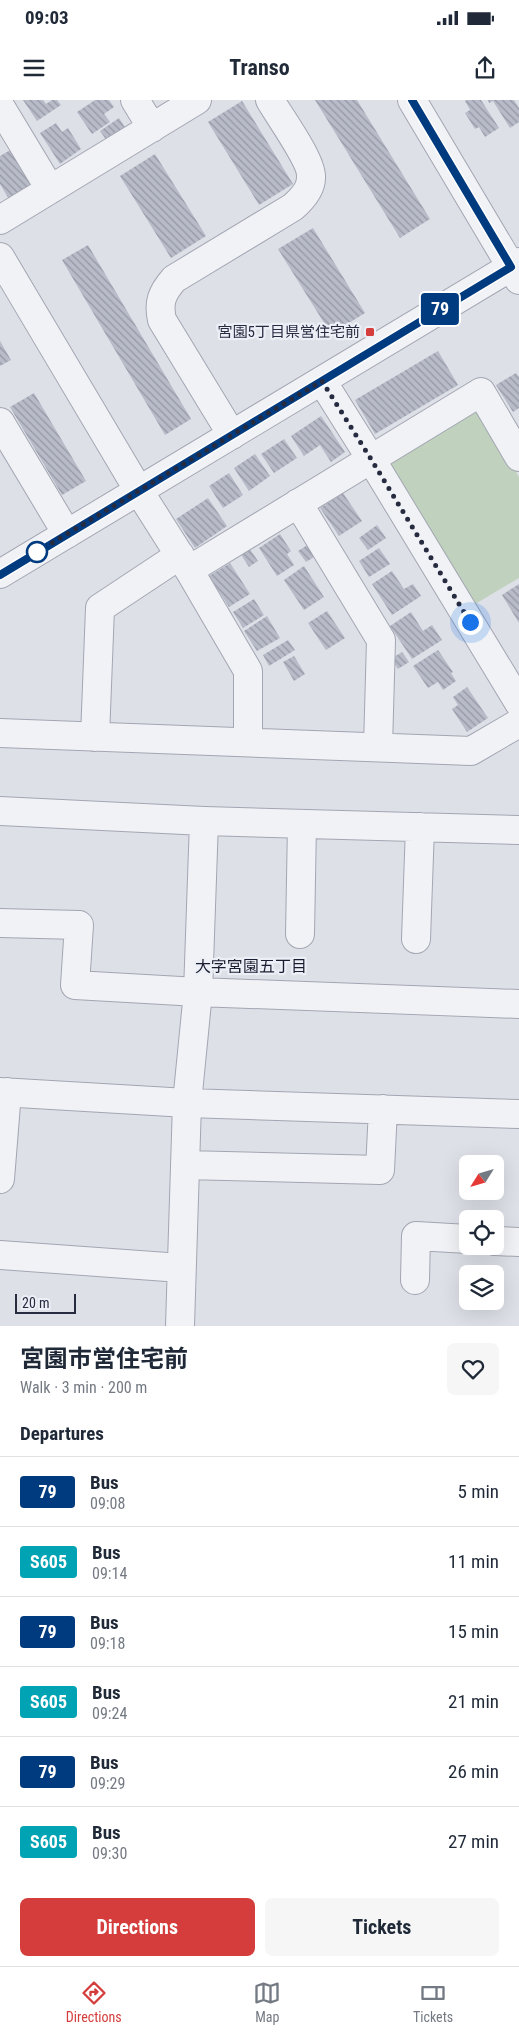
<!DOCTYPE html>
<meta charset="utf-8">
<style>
:root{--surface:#fff;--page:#f6f6f7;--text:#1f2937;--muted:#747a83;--line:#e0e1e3;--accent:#d43d3c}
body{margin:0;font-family:"Roboto Condensed","Noto Sans JP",sans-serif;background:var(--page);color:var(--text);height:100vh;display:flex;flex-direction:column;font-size:19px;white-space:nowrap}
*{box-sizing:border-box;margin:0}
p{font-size:16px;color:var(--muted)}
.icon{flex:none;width:28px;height:28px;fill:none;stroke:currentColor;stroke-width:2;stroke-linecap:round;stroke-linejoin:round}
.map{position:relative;height:1226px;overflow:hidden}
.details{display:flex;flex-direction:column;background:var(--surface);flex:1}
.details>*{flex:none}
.badge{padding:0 10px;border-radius:4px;font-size:18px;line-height:32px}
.needle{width:32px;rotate:233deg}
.buttons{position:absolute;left:459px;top:1055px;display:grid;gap:10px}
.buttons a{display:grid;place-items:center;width:45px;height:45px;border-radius:8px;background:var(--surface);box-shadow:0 5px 20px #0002;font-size:25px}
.scale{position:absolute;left:15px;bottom:12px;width:61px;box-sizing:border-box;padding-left:5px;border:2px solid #262b40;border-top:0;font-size:14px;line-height:18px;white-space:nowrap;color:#262b40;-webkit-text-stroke:4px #edeff6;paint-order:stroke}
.you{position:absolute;width:25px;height:25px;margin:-12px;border:4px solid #fff;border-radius:50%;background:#1a73e8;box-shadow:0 0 0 8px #1a73e833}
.map>.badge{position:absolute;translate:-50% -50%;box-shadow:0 0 0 2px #fff}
h2{padding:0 20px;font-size:19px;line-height:45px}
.round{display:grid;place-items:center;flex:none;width:52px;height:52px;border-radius:8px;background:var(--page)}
.overview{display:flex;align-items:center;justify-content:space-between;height:85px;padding:0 20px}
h1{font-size:24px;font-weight:700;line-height:38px}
.button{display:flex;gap:10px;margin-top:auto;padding:10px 20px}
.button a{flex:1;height:58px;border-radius:8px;background:var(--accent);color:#fff;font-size:20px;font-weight:700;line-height:58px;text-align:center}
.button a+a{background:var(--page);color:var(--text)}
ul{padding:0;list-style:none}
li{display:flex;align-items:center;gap:15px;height:70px;padding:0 20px;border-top:1px solid var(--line)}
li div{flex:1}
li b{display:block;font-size:19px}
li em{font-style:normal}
li .badge{min-width:55px;font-weight:700;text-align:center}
.status{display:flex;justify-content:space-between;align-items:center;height:35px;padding:0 25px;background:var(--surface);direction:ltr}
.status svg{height:14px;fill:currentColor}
header{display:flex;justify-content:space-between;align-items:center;height:65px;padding:0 20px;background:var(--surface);font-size:22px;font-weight:700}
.dock{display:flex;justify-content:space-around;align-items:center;height:70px;border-top:1px solid var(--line);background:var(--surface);font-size:14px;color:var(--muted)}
.dock a{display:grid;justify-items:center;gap:2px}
.dock .current{color:var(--accent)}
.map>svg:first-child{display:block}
.green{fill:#c0d2be}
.building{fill:url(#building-back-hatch)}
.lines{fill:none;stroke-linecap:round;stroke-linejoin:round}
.minor-casing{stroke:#a3a6b2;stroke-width:30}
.minor{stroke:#f1f2f6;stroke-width:28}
.line-casing{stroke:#fff;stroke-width:11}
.line{stroke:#003b80;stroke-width:8}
.walk{stroke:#262b40;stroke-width:5;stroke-dasharray:0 9}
.poi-dot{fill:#d43d3c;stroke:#edeff6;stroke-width:2}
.stop-dot{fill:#fff;stroke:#003b80;stroke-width:2.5}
.labels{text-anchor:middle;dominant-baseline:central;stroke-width:4.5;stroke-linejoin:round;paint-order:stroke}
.poi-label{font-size:15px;fill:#262b40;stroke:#edeff6;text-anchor:end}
.neighbourhood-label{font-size:16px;fill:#191d30;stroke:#edeff6}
</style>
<div class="status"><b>09:03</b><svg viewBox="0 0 49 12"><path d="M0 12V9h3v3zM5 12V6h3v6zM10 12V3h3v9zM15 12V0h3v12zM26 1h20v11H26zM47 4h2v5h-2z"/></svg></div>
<header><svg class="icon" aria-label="menu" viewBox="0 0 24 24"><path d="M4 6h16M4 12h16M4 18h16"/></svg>Transo<svg class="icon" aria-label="share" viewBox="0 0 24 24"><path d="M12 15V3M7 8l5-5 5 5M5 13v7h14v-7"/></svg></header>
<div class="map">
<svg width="519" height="1226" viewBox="0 0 519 1226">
<defs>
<pattern id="building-back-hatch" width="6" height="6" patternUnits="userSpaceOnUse" patternTransform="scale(1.25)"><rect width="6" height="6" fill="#b8bbc8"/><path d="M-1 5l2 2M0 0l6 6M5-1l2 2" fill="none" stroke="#9598a4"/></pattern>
</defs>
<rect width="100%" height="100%" fill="#dee0e8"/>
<path class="green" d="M 471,309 L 481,312 L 519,377 L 519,478 L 472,506 L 390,369 L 393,355 Z"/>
<path class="building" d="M 23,0 L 43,0 L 46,4 L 52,0 L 57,0 L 61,5 L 37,21 Z
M 95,0 L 109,0 L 114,7 L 104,14 L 110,22 L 92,34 L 77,12 Z
M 315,0 L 357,0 L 430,119 L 400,138 Z
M 467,0 L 481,0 L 499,28 L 485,37 L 479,27 L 475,29 L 465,13 L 470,10 L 465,1 Z
M 488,0 L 514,0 L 519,8 L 519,22 L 510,28 L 493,1 L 489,3 Z
M 242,1 L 293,84 L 259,105 L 208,22 Z
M 119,18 L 126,29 L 107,41 L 100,31 Z
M 56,23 L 62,32 L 68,28 L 81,49 L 60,64 L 40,33 Z
M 14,48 L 36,86 L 10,101 L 0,84 L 0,56 Z
M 155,54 L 206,136 L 171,158 L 120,76 Z
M 313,128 L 365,213 L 331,234 L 278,149 Z
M 88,145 L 191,319 L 165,335 L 62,160 Z
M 0,241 L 11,260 L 0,266 Z
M 438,251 L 458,285 L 375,334 L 355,300 Z
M 516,273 L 519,277 L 519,308 L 513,312 L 496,285 Z
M 34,293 L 86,381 L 62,395 L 10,307 Z
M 321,316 L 345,352 L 331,362 L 320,345 L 304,356 L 291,336 Z
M 284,339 L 297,358 L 274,373 L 261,354 Z
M 255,354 L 270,376 L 249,391 L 234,368 Z
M 229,373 L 243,395 L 223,408 L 209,386 Z
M 343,393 L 362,421 L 339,436 L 320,408 Z
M 208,398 L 227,426 L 195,448 L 176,419 Z
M 377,425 L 386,438 L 368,450 L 359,438 Z
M 280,434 L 291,451 L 287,454 L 294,465 L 277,476 L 259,448 Z
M 312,442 L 319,454 L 306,462 L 298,451 Z
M 249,448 L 258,461 L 249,467 L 240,453 Z
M 379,448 L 390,464 L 369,477 L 359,461 Z
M 230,463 L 250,494 L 229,507 L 209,476 Z
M 304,466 L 324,497 L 304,510 L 284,480 Z
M 392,471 L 404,489 L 413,484 L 421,496 L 392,515 L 372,484 Z
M 519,484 L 519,523 L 502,495 Z
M 254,499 L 264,515 L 243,528 L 233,512 Z
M 327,511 L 345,538 L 326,550 L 308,523 Z
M 411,512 L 423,531 L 432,525 L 442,540 L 412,559 L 390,526 Z
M 267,516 L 280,538 L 257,551 L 244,531 Z
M 288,540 L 295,550 L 269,566 L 263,555 Z
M 438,550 L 453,572 L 451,573 L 456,581 L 443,590 L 438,582 L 428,588 L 413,566 Z
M 402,552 L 409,562 L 398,569 L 391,559 Z
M 294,556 L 305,574 L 294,581 L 283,562 Z
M 467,587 L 488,618 L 467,632 L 452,609 L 458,605 L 453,597 Z"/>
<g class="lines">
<defs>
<path id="minor" d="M 135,0 L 152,28
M 412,0 L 519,180
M 0,6 L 50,89
M 0,120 L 197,0
M 0,157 L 139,391 L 189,470 L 248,571 L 248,642
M 322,281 L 371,359 L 519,603
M 0,322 L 67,434
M 232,335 L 162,220 C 158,202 162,193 174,179 L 293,107 C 301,100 311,90 311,78 C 313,62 279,16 270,0
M 298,403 L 381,540 L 378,647
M 189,470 L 481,292 L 519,357
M 0,474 L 519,162
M 0,633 L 471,651 L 519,623
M 95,637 L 100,508 L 180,455
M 0,711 L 204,721 L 519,730
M 0,823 L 79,825 L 75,885 L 198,892 L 519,904
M 300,834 L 302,724
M 416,839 L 420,727
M 0,992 L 187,1003 L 519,1014
M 185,1065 L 380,1070 L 383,1009
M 0,1079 L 7,992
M 495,1141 L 519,1142
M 0,1155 L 181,1168
M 415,1180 L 416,1136 L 468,1139
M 180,1226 L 187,1003 L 198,892 L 204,721"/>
</defs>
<use href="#minor" class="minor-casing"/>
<use href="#minor" class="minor"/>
</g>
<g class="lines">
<defs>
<path id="line" d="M 0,475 L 511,167 L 412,0"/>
</defs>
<use href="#line" class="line-casing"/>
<use href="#line" class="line"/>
<path class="walk" d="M 37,452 L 322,281 L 371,359 L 470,522"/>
</g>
<rect class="poi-dot" x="365" y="227" width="10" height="10" rx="2.5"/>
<circle class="stop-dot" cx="37" cy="452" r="10"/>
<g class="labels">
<g class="poi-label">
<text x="360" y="232">宮園5丁目県営住宅前</text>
</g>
<g class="neighbourhood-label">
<text x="251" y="866">大字宮園五丁目</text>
</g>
</g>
</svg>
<div class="buttons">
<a><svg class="needle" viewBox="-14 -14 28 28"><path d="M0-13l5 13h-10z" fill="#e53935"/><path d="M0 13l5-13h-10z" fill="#747a83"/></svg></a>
<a><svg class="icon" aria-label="locate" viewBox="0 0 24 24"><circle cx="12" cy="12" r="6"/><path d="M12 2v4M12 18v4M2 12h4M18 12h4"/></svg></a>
<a><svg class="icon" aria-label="layers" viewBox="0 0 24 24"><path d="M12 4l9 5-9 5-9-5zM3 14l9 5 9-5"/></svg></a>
</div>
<div class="scale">20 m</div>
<div class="you" style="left:470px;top:522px"></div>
<b class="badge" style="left:440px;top:209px;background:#003b80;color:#fff">79</b>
</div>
<section class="details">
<div class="overview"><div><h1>宮園市営住宅前</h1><p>Walk · 3 min · 200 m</p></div><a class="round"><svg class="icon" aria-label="heart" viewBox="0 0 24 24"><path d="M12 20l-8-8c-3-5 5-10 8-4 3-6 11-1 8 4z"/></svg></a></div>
<h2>Departures</h2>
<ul>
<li><span class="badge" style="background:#003b80;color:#fff">79</span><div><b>Bus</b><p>09:08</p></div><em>5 min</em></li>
<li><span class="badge" style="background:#00a3b4;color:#fff">S605</span><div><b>Bus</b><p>09:14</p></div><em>11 min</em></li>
<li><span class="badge" style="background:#003b80;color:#fff">79</span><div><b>Bus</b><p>09:18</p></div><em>15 min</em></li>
<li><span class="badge" style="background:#00a3b4;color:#fff">S605</span><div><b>Bus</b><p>09:24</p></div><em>21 min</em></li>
<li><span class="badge" style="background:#003b80;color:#fff">79</span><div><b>Bus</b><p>09:29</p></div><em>26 min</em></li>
<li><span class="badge" style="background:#00a3b4;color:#fff">S605</span><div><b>Bus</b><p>09:30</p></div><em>27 min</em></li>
</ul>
<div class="button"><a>Directions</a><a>Tickets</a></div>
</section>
<nav class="dock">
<a class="current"><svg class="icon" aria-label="directions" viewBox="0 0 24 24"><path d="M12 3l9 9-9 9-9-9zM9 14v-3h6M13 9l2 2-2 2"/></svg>Directions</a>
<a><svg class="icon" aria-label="map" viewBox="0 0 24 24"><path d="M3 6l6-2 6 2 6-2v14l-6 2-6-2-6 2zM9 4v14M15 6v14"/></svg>Map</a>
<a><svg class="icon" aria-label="tickets" viewBox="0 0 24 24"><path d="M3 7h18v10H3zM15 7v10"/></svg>Tickets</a>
</nav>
